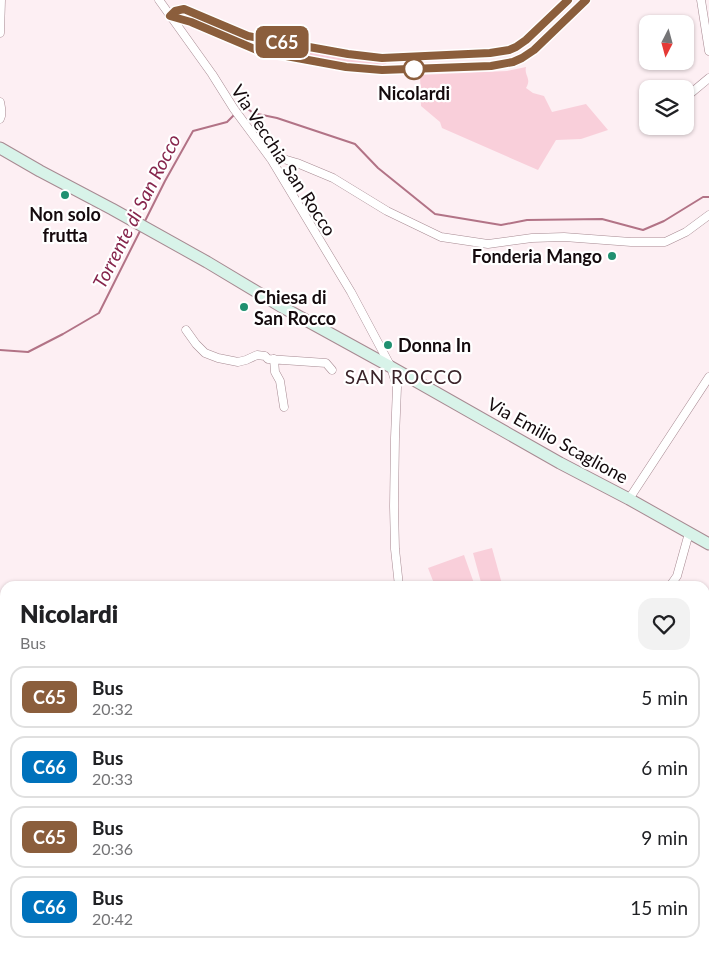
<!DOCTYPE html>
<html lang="it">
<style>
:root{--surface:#fff;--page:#f2f2f2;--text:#202124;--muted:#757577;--line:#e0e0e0}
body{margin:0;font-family:Lato,sans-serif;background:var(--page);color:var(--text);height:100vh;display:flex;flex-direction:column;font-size:19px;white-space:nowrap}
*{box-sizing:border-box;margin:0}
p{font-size:16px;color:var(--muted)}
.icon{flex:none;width:28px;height:28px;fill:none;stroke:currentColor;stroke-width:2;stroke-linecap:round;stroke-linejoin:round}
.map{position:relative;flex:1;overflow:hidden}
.sheet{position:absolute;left:0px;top:581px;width:710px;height:376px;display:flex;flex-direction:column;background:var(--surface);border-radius:15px 15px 0 0;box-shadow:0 1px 4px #0004}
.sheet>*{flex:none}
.badge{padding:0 10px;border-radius:8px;font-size:18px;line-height:32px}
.needle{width:32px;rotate:186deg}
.tools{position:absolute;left:639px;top:15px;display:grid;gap:10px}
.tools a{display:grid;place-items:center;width:55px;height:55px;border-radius:10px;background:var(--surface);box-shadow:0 1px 4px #0004;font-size:25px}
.map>.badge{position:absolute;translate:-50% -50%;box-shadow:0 0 0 2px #fff}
.round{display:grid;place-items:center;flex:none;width:52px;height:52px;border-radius:15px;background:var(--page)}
.summary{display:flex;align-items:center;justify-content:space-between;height:85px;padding:0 20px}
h1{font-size:24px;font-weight:800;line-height:38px}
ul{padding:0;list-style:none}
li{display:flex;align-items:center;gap:15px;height:62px;margin:0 10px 8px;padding:0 10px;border:2px solid var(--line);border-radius:15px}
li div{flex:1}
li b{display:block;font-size:19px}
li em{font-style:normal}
li .badge{min-width:55px;font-weight:700;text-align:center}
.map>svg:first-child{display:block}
.green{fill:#f9cfda}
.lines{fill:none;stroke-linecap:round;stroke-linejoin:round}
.stream{stroke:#b27386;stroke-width:2}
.street-casing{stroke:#a78a92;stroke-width:9}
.secondary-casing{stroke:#a78a92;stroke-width:13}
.street{stroke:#fff;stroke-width:8}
.secondary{stroke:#d8f3e9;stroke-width:11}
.line-casing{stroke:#fff;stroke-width:11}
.line{stroke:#8b5e3c;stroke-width:8}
.stop-dot{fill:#fff;stroke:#8b5e3c;stroke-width:2.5}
.poi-dot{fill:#209070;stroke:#fff;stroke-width:2}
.labels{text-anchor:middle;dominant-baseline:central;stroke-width:4.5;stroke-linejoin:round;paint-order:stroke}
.stop-label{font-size:18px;font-weight:bold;fill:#140a0d;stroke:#fff}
.street-label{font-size:18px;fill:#140a0d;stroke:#fff}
.poi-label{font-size:18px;font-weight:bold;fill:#140a0d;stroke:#fff;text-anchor:start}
.water-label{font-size:19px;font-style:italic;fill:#86254c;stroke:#fff}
.neighbourhood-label{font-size:19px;letter-spacing:1px;fill:#3a2329;stroke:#fff}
</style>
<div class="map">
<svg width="709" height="957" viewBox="0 0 709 957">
<rect width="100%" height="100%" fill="#fdeff3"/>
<path class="green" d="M 258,41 L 291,47 L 292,50 L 289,52 L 259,47 L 257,43 Z
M 310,51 L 351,58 L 385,60 L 387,63 L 384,65 L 358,65 L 311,57 L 309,55 Z
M 526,67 C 524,76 532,78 526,88 L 533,93 L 544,96 L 552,112 L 586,104 L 608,130 L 581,139 L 556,140 L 538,170 L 442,128 L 440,122 L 421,106 L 420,75 L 507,71 Z
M 492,548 L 502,584 L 493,586 L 482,586 L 473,553 Z
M 464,555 L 475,586 L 435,586 L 428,568 Z"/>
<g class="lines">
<path class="stream" d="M 238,110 L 243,105 L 253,113 L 277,118 L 355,144 L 378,168 L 435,214 L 501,225 L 527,220 L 602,219 L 643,230 L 664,221 L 703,197 L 709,197
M 144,223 L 165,181 L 193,131 L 227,122 L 235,114
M 0,350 L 28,352 L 63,334 L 99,313 L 141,229"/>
<defs>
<path id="street" d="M 159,0 L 212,74 L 234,109 L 271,159 L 351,292 L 391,367 L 397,387 L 395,438 L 394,506 L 395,549 L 399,586
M 701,0 L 709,51
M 170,16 L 191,22 L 259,51 L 346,67 L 382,70 L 491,66 L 513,62 L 522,58 L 534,50 L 586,0
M 170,16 L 175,11 L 183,9 L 248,36 L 347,54 L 382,58 L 490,53 L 509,50 L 516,47 L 526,40 L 568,0
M 0,33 L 1,0
M 691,93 L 709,78
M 0,102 C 1,107 3,114 0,119
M 271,159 L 280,158 L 297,163 L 333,178 L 387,211 L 441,237 L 488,244 L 532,238 L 564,237 L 631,242 L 665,242 L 686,232 L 709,215
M 186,330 L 196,344 L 205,353 L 218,358 L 238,362 L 246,360 L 257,355 L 265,356 L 268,359 L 326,363 L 332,370
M 274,359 L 275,372 L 280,381 L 284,407
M 629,499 L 709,377
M 670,586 L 677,576 L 689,533
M 705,657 L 709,658
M 705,763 L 709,759
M 488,952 L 489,957
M 373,954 L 377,952"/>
<path id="secondary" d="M 0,148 L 40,171 L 112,209 L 207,262 L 282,307 L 391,367 L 560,463 L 629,499 L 709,544
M 705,884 L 709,881
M 640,957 L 644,952"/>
</defs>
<use href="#street" class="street-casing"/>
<use href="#secondary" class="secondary-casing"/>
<use href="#street" class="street"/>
<use href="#secondary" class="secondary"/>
</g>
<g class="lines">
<defs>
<path id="line" d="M 568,0 L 526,40 L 516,47 L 509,50 L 490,53 L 382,58 L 348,54 L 248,36 L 184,9 L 175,11 L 170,16 L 191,22 L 259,51 L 346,67 L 382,70 L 491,66 L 513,62 L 522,58 L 534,50 L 586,0"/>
</defs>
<use href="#line" class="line-casing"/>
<use href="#line" class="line"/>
</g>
<circle class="stop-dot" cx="414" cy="69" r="10"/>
<g class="poi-dot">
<circle cx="65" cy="195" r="5"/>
<circle cx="612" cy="256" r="5"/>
<circle cx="244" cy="307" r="5"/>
<circle cx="388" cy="345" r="5"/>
</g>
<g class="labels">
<g class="stop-label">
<text x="414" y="93">Nicolardi</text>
</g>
<g class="street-label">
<text transform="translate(284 160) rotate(57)">Via Vecchia San Rocco</text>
<text transform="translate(558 440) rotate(29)">Via Emilio Scaglione</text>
</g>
<g class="poi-label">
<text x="65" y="214" text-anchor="middle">Non solo<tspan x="65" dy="21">frutta</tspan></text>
<text x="602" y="256" text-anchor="end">Fonderia Mango</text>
<text x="254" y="297">Chiesa di<tspan x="254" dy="21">San Rocco</tspan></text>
<text x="398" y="345">Donna In</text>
</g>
<g class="water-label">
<text transform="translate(136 211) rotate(-63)">Torrente di San Rocco</text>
</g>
<g class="neighbourhood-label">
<text x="404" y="376">SAN ROCCO</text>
</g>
</g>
</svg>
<div class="tools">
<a><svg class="needle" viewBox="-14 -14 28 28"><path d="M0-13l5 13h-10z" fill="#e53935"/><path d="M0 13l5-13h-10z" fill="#757577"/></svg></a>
<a><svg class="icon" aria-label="layers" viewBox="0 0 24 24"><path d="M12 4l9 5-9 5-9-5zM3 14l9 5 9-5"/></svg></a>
</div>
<b class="badge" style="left:282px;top:42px;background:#8b5e3c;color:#fff">C65</b>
<section class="sheet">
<div class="summary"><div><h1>Nicolardi</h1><p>Bus</p></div><a class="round"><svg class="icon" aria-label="heart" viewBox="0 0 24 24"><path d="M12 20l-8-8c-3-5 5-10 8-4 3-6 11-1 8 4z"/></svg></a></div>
<ul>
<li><span class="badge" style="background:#8b5e3c;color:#fff">C65</span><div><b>Bus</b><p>20:32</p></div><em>5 min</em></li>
<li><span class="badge" style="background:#0072bc;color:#fff">C66</span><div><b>Bus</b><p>20:33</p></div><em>6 min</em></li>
<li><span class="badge" style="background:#8b5e3c;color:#fff">C65</span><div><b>Bus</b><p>20:36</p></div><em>9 min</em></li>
<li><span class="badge" style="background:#0072bc;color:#fff">C66</span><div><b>Bus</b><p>20:42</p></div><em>15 min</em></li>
</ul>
</section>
</div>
